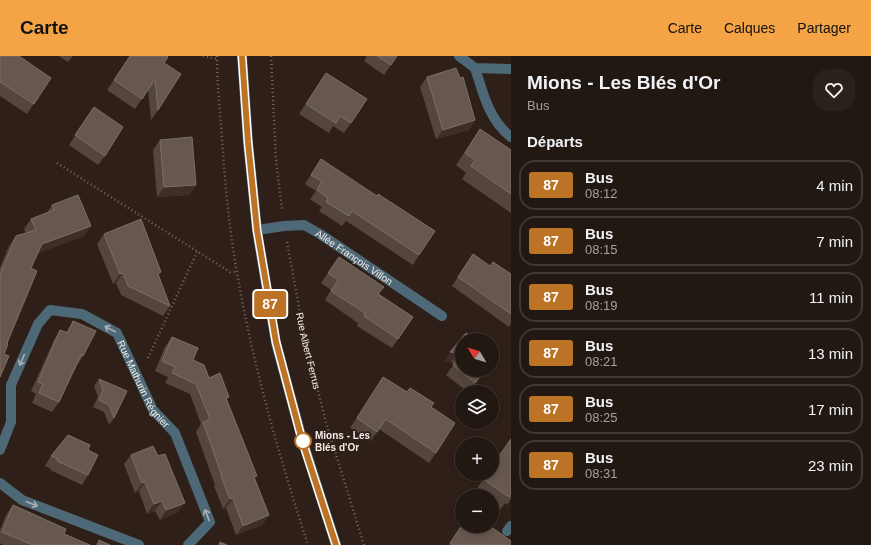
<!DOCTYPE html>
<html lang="fr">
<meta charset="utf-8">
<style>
:root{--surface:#221812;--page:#2a211b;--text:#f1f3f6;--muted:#a2a09f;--line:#3f3732;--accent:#f4a444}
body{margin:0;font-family:Helvetica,sans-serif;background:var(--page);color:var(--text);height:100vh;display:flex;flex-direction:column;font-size:15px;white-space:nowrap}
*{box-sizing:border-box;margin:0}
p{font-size:13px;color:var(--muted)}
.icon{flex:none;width:22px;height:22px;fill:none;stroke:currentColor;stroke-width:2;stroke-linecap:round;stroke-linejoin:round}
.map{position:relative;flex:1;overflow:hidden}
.details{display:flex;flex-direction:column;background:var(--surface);width:360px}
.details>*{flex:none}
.badge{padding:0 8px;border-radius:3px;font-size:14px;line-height:26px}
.needle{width:26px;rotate:308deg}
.tools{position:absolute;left:455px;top:277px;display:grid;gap:8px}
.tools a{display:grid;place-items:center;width:44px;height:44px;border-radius:50%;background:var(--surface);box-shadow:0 2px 6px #0003,0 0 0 1px var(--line);font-size:20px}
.map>.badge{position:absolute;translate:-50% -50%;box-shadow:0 0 0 2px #fff}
h2{padding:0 16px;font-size:15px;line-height:36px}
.round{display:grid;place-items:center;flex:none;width:42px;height:42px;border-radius:16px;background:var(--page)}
.head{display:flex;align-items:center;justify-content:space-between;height:68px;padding:0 16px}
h1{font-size:19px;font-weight:800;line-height:30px}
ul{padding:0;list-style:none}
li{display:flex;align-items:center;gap:12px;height:50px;margin:0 8px 6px;padding:0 8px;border:2px solid var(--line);border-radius:16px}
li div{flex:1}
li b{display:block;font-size:15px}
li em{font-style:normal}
li .badge{min-width:44px;font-weight:700;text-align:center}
header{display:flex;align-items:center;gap:24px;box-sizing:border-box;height:56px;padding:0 20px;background:var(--accent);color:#111}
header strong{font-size:19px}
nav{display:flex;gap:22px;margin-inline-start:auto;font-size:14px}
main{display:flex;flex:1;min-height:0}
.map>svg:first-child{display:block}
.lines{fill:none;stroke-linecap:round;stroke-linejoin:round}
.path{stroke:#756861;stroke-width:2.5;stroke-dasharray:1 3;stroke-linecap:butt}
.minor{stroke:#4d6876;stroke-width:10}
.wall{fill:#54463d}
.shaded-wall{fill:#3e2f26}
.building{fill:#66584f;stroke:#7c6f67}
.oneway{stroke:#aab1b5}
.line-casing{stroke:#fff;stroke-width:9}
.line{stroke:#bc7326;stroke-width:6}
.stop-dot{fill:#fff;stroke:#bc7326;stroke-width:2}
.labels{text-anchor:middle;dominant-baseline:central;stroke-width:3.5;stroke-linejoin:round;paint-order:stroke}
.street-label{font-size:10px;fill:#f7ede8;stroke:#2e2018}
.stop-label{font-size:10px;font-weight:bold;fill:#f7ede8;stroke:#2e2018;text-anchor:start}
</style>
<header>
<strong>Carte</strong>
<nav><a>Carte</a><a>Calques</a><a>Partager</a></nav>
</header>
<main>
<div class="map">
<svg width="511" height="489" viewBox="0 0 511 489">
<rect width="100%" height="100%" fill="#2e2018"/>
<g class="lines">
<g class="path">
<path d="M 203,0 L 217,3"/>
<path d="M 217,0 C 217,27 220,54 222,82 C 225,127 229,172 237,217 C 253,309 279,400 308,489"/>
<path d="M 271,0 L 276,104 L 282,153"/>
<path d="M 57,107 L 230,216 L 237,216"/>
<path id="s1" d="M 287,186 L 304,278 L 325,363 L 364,489"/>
<path d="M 148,302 L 197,196"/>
</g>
<g class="minor">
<path d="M 242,0 L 248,86 L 257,174 L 276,287 L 302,383 L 336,489"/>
<path d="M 459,0 L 475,12 L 511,13"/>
<path d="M 475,12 C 483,37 489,64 511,81"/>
<path id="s2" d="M 257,174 L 284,170 L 304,169 L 320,178 L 442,260"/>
<path id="s3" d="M 0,394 L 11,366 L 11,329 L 38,268 L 50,254 L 82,258 L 117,277 L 153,354 L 175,377 L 210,466 L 188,489"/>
<path d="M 0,427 L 22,444 L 139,489"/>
<path d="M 507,475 L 511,470"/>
</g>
</g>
<path class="wall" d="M 0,0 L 51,22 L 27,58 L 0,40 Z
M 59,0 L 73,0 L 68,6 Z
M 130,0 L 164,7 L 158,54 L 151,64 L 148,34 L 135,53 L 107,34 Z
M 367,0 L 397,0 L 384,19 L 364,5 Z
M 326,17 L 351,67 L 344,77 L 333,70 L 329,77 L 299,58 Z
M 427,21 L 475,64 L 469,74 L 436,83 L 420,31 Z
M 94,51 L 105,100 L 98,109 L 69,89 Z
M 480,73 L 511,94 L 511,157 L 462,123 L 466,117 L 456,109 Z
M 160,84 L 196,129 L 189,139 L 157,141 L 153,94 Z
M 321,103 L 419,199 L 413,209 L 346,165 L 342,170 L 319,155 L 322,151 L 310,143 L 316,135 L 305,128 Z
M 52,149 L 84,180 L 38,197 L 31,212 L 7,287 L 4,298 L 0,321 L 0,212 L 9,190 L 16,180 L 26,177 L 24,173 L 31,163 L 46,158 Z
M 104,178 L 170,250 L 163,260 L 121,239 L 116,227 L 113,228 L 97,188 Z
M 473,198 L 490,210 L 511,218 L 511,268 L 509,271 L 452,230 Z
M 339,201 L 379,238 L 413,261 L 392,292 L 357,270 L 358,267 L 325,244 L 331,234 L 321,227 Z
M 73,265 L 83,300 L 77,309 L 59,346 L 52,356 L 32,347 L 36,338 L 31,335 L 54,284 L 60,274 L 66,276 Z
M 466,277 L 462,314 L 486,314 L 469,336 L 468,336 L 446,319 L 454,308 L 451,306 L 444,306 Z
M 172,281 L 193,304 L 209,322 L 227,344 L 255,423 L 269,459 L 262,469 L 236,479 L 226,452 L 223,453 L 214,430 L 215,429 L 196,376 L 201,368 L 190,338 L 165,327 L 168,321 L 155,315 L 165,291 Z
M 383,321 L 407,336 L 410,332 L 431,351 L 436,397 L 429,407 L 379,373 L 371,385 L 350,372 Z
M 99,323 L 114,362 L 109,369 L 104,356 L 93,351 L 98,341 L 94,330 Z
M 511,382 L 511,443 L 507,449 L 505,447 L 500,454 L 492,449 L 492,440 L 478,440 L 474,437 Z
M 88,394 L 88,419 L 82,429 L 50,414 L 51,413 L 45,410 L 51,400 Z
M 131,399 L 178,456 L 160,464 L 155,455 L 147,458 L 139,435 L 135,437 L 124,408 Z
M 13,449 L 64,478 L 90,489 L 3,489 L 0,487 L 0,474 L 6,459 Z
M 462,469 L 462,470 L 488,474 L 511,489 L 449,489 Z"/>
<path class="shaded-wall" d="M 475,64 L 469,74 L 436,83 L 443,74 Z
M 196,129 L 189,139 L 157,141 L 164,131 Z
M 91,170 L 84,180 L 36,198 L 42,188 Z
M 123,217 L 116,227 L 113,228 L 120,218 Z
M 450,296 L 458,297 L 451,306 L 444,306 Z
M 492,301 L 499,301 L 492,311 Z
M 485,314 L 486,314 L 469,336 L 475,327 Z
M 145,426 L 139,435 L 135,437 L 142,427 Z
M 233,442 L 226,452 L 223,453 L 230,443 Z
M 162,445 L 155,455 L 147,458 L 154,448 Z
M 185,447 L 178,456 L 160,464 L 166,454 Z
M 269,459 L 262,469 L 236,479 L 243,470 Z"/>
<path class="building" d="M 0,0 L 19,0 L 51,22 L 34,48 L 0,26 Z
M 130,0 L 167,0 L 168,1 L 164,7 L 181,18 L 158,54 L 155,23 L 142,43 L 114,24 Z
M 377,0 L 397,0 L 391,9 Z
M 456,12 L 460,22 L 463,21 L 475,64 L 443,74 L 427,21 Z
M 326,17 L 367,43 L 351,67 L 340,60 L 336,67 L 306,48 Z
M 94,51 L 123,71 L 105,100 L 75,79 Z
M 480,73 L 511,94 L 511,138 L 471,110 L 475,104 L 465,97 Z
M 192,81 L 196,129 L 164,131 L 160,84 Z
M 321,103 L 377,140 L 378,138 L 435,175 L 419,199 L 352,155 L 349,160 L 326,146 L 328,142 L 317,134 L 322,125 L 311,119 Z
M 78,139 L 91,170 L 42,188 L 31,212 L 37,215 L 7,287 L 8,288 L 4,298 L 9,300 L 0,321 L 0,218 L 16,180 L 36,174 L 31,163 L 54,154 L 52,149 Z
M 141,163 L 161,216 L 158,218 L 170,250 L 128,230 L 123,217 L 120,218 L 104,178 Z
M 473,198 L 490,210 L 493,206 L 511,218 L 511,258 L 458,221 Z
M 339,201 L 384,231 L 378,238 L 413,261 L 398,283 L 364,260 L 365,257 L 331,235 L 338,224 L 328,217 Z
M 73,265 L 96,275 L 83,300 L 81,299 L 59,346 L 39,337 L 43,328 L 38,326 L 60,274 L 68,277 Z
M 466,277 L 475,284 L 462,284 L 462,314 L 485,314 L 475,327 L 453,309 L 460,299 L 458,297 L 450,296 Z
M 172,281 L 198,292 L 193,304 L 204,309 L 209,322 L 220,317 L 229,341 L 226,342 L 257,420 L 254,421 L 269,459 L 243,470 L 233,442 L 230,443 L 221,420 L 222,420 L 203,366 L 210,363 L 196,328 L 172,317 L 175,311 L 162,305 Z
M 492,296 L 499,301 L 492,301 Z
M 383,321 L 407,336 L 410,332 L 434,347 L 431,351 L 455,367 L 436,397 L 386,363 L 377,376 L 357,362 Z
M 99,323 L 127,335 L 114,362 L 109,349 L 99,344 L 103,334 Z
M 68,379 L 90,389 L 88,394 L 98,399 L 88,419 L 57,405 L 58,403 L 51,400 Z
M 511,383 L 511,438 L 509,441 L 483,423 L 487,418 L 492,418 L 492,410 Z
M 153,390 L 158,400 L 165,398 L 185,447 L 166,454 L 162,445 L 154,448 L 145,426 L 142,427 L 131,399 Z
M 13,449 L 66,473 L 64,478 L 90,489 L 33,489 L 2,476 Z
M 462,469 L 462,470 L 481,470 L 488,474 L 490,470 L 511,485 L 511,489 L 453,489 L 450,487 Z
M 99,484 L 110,489 L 97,489 Z
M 220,486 L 227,489 L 219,489 Z"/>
<defs><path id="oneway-shaft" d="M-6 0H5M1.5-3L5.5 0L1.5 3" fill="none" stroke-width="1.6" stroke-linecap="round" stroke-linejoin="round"/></defs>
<g class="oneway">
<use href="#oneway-shaft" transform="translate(110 273) rotate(-153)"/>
<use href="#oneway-shaft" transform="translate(22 304) rotate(114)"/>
<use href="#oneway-shaft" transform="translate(32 448) rotate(21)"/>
<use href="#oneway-shaft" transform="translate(207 459) rotate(-111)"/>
</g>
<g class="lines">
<defs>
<path id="line" d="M 242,0 L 248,86 L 257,174 L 276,286 L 302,384 L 336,489"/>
</defs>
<use href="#line" class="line-casing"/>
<use href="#line" class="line"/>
</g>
<circle class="stop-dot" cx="303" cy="385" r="8"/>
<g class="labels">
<g class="street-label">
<text stroke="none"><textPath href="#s2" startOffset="107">Allée François Villon</textPath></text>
<text stroke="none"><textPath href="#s1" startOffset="111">Rue Albert Ferrus</textPath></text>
<text stroke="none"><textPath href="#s3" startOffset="282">Rue Mathurin Régnier</textPath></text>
</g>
<g class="stop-label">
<text x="315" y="379">Mions - Les<tspan x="315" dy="12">Blés d'Or</tspan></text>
</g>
</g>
</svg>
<div class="tools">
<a><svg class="needle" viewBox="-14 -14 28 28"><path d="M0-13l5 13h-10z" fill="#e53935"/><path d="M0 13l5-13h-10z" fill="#a2a09f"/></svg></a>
<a><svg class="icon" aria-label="layers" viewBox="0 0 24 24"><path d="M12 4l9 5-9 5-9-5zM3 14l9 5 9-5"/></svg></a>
<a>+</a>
<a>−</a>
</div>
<b class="badge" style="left:270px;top:248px;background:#bc7326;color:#fff">87</b>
</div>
<section class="details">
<div class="head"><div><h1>Mions - Les Blés d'Or</h1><p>Bus</p></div><a class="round"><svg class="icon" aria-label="heart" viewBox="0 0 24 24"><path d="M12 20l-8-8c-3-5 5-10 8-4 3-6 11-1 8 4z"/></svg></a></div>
<h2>Départs</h2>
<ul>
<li><span class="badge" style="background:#bc7326;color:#fff">87</span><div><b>Bus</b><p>08:12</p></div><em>4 min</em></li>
<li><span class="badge" style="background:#bc7326;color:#fff">87</span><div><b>Bus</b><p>08:15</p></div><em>7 min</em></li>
<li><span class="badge" style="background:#bc7326;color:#fff">87</span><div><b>Bus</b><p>08:19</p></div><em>11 min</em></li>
<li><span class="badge" style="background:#bc7326;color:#fff">87</span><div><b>Bus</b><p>08:21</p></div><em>13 min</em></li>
<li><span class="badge" style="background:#bc7326;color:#fff">87</span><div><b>Bus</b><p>08:25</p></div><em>17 min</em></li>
<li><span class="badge" style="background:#bc7326;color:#fff">87</span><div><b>Bus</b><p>08:31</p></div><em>23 min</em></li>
</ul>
</section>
</main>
